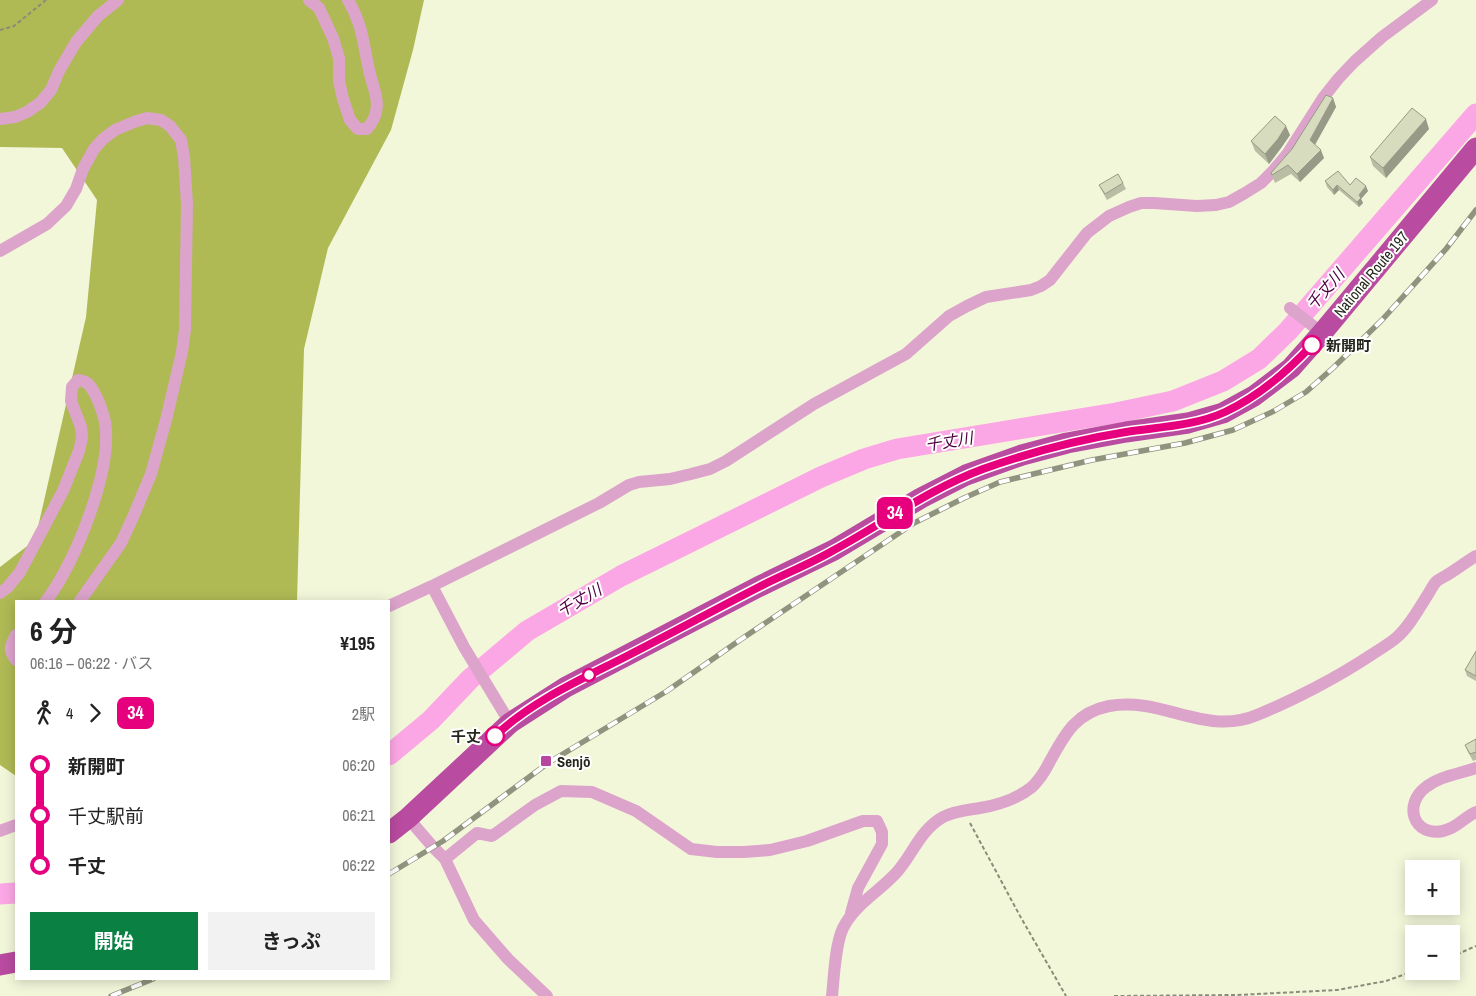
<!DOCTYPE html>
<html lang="ja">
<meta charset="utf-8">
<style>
:root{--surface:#fff;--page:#f2f2f2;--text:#222;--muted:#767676;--accent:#0b8043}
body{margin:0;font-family:"Archivo Narrow","Noto Sans JP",sans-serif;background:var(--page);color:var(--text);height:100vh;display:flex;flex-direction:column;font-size:19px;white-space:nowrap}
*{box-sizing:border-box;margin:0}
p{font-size:16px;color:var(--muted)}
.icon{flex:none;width:28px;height:28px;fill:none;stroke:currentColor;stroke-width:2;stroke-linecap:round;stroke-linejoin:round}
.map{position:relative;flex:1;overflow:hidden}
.drawer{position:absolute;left:15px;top:600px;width:375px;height:380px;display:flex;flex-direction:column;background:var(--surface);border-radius:0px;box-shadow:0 2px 12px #0003}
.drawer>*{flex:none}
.badge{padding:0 10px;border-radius:8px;font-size:18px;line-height:32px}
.fabs{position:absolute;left:1405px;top:860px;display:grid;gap:10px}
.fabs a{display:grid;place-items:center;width:55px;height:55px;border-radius:0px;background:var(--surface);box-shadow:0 2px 12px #0003;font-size:25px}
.map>.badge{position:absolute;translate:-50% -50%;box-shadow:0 0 0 2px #fff}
.legs{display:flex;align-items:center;gap:8px;height:55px;padding:0 15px;font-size:16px}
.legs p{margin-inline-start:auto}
.summary{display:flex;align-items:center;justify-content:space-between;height:85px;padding:0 15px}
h1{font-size:28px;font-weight:700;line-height:38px}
.cta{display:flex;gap:10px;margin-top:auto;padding:10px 15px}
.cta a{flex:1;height:58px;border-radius:0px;background:var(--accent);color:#fff;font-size:20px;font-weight:700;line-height:58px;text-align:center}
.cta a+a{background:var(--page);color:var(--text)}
ul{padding:0 15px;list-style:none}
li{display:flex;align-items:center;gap:18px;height:50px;font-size:19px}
li i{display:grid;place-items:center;width:8px;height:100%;margin:0 6px;background:currentColor}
li i::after{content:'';width:12px;height:12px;margin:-6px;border:4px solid;border-radius:50%;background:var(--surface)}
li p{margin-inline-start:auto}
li:first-child i{background:linear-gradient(#0000 50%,currentColor 0)}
li:last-child i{background:linear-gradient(currentColor 50%,#0000 0)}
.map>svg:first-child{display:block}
.forest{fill:#afba55}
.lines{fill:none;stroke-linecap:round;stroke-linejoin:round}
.river{stroke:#fca7e5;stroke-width:21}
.path{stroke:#898c78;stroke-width:2;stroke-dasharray:4 2.5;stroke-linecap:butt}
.minor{stroke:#dca4cb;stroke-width:12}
.trunk{stroke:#b94ba0;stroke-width:21}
.rail-casing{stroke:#90937e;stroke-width:5.5}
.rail{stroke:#fff;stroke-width:4;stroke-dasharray:11;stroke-linecap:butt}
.wall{fill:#b9bda4}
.shaded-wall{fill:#969a86}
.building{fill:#d7dcbf;stroke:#969a86}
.line-1-casing{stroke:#fff;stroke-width:11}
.line-1{stroke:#e6007e;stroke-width:8}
.stop-1-dot{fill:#fff;stroke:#e6007e;stroke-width:2.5}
.poi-dot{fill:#b8459f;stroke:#fff;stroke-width:2}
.labels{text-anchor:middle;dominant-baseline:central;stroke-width:4;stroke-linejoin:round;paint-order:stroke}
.street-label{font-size:15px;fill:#25271c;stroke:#fff}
.stop-label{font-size:15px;font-weight:bold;fill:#25271c;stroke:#fff;text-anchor:start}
.poi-label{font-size:15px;font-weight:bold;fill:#25271c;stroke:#fff;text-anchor:start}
.water-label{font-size:16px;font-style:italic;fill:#4d0040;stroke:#fff}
</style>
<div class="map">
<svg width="1476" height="996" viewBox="0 0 1476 996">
<rect width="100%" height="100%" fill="#f3f7da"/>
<path class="forest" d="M 0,0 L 424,0 L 413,50 L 391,130 L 328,248 L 304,349 L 297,601 L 16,601 L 16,776 L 0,765 L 0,567 L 35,540 L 86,317 L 97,200 L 62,148 L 0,147 Z"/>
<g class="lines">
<path class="river" d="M 389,755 L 431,720 L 470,679 L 527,631 L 621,576 L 821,477 L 864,459 L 897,449 L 1116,413 L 1173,401 L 1223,381 L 1259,359 L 1288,331 L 1476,114
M 0,894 L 16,893"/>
<path class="path" d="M 0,30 L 14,26 L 46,0
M 970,823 L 1020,916 L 1066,996
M 1451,957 L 1476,946
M 1114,996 L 1237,995 L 1337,990 L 1386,981 L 1414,971"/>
<path class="minor" d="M 309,0 L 319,8 L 333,38 L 339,58 L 339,81 L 343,99 L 350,120 L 358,129 L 367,129 C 371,124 375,119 376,112 C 379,99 373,87 370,74 C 363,46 364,27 348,0
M 0,119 L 15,117 L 27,112 L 40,103 L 51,90 L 59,71 L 76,42 L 98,16 L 118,0
M 0,251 L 47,224 L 66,206 L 76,189 L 83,169 L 94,149 L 103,139 L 115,130 L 134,122 L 147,118 L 161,120 L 170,126 L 181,140 L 184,157 L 187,204 L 185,329 L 182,352 L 166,420 L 151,474 L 133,517 L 121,543 L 80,601
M 1290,308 L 1322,333
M 432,586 L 464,647 L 510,723
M 0,593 L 8,587 L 20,572 L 63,491 L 79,451 L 82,438 L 81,427 L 71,401 L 72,387 L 78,380 C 89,381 91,387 96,396 C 100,404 103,413 105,422 C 113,469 75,564 46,601
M 389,606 L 432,586 L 599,503 L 629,485 L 639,482 L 670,479 L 691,474 L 710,469 L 726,461 L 814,404 L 906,354 L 949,316 L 967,306 L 986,297 L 1031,290 L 1041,286 L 1050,280 L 1087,233 L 1109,216 L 1129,207 L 1141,203 L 1154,203 L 1197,206 L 1216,205 L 1229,202 L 1245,193 L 1261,183 L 1273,171 L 1288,153 L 1323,98 L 1338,79 L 1354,62 L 1382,37 L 1432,0
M 16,635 C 10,647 8,649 16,660
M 1476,768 C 1459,774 1440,776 1426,787 C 1403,804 1413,837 1443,831 C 1458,828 1464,817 1476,812
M 408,818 L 433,847 L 445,859 L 474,920 L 508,959 L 547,996
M 0,831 L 16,825
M 445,859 L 477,833 L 492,836 L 535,805 L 561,791 L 592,792 L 636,811 L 691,849 L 717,852 L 744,852 L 770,850 L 807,841 L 863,821 L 877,821 L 882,832 L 882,844 L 858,888 L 851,913
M 832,996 C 834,977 835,945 843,928 C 855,904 879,892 897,872 C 913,854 920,830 943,817 C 955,811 968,810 980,808 C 999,805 1017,799 1032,787 C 1039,780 1045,771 1049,763 C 1065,734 1075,713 1109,706 C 1162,696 1205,737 1257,715 C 1294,700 1338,677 1371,655 C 1380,649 1389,644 1396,638 C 1409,627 1418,610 1427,596 C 1430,592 1432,586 1436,582 C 1439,579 1444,577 1447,575 C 1457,569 1466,562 1476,556"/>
<path class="trunk" d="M 389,833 L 408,818 L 510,723 L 566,687 L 758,587 L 834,550 L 921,498 L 966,475 L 1022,455 L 1067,443 L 1126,432 L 1188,423 L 1223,413 L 1254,396 L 1291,368 L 1322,333 L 1476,148
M 0,965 L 16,962"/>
<defs>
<path id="rail" d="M 389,874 L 443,841 L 548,763 L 667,691 L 740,640 L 914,523 L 964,498 L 1000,482 L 1092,460 L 1185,443 L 1233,430 L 1274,411 L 1306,392 L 1333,368 L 1382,320 L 1446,249 L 1476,210
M 111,996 L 153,979"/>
</defs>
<use href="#rail" class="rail-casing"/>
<use href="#rail" class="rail"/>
</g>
<path class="wall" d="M 1333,98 L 1336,107 L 1315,145 L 1324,158 L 1300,182 L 1291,174 L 1275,183 L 1271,173 L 1292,149 Z
M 1429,129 L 1386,178 L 1373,166 L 1370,157 Z
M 1290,135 L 1281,148 L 1269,164 L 1255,151 L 1251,141 Z
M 1325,181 L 1368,191 L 1361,199 L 1363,203 L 1359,207 L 1339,190 L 1334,195 L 1327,187 Z
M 1123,183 L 1126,189 L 1107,200 L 1102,191 L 1099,185 Z
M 1476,651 L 1476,681 L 1467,676 L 1465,670 Z
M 1476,739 L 1476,760 L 1473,761 L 1468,752 L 1465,745 Z"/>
<path class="shaded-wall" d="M 1333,98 L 1336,107 L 1313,148 L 1310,140 Z
M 1426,119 L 1429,129 L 1386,178 L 1383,168 Z
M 1286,126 L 1290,135 L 1281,148 L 1269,164 L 1265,154 Z
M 1321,150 L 1324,158 L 1300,182 L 1297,174 Z
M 1337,185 L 1339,190 L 1334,195 L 1333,190 Z
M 1366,186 L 1368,191 L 1361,199 L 1363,203 L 1359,207 L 1357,202 L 1359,195 Z"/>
<path class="building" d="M 1326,95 L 1333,98 L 1310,140 L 1321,150 L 1297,174 L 1288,165 L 1272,175 L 1271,173 L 1292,149 Z
M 1412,108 L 1426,119 L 1383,168 L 1370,157 Z
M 1275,116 L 1286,126 L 1278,139 L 1265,154 L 1251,141 Z
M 1338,171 L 1350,185 L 1356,178 L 1366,186 L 1359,195 L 1361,198 L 1357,202 L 1337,185 L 1333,190 L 1325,181 Z
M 1118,174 L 1123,183 L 1105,194 L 1099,185 Z
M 1476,651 L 1476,676 L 1465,670 Z
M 1476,739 L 1476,752 L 1470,754 L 1465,745 Z"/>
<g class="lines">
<defs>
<path id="line-1" d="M 495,736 C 532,701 580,680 625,657 C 670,634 714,610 759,587 C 784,574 810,564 834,550 C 884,523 929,489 983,469 C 1031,452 1076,440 1126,432 C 1158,427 1195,426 1225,412 C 1259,396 1287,372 1312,345"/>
</defs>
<use href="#line-1" class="line-1-casing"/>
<use href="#line-1" class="line-1"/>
</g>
<g class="stop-1-dot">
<circle cx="1312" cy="345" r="9"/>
<circle cx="589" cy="675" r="6"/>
<circle cx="495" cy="736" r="9"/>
</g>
<rect class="poi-dot" x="540" y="755" width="12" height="12" rx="2.5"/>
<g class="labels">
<g class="street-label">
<text transform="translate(1371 274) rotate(-50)">National Route 197</text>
</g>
<g class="stop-label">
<text x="1326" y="345">新開町</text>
<text x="481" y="736" text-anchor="end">千丈</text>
</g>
<g class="poi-label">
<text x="557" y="761">Senjō</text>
</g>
<g class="water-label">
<text transform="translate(1325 289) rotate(-49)">千丈川</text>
<text transform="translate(949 441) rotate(-9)">千丈川</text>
<text transform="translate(579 600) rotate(-30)">千丈川</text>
</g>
</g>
</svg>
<div class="fabs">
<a>+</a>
<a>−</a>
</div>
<b class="badge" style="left:895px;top:513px;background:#e6007e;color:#fff">34</b>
<section class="drawer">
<div class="summary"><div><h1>6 分</h1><p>06:16 – 06:22 · バス</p></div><b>¥195</b></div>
<div class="legs"><svg class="icon" aria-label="walk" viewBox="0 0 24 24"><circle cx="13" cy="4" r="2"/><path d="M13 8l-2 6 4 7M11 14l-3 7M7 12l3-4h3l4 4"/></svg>4<svg class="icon" aria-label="forward" viewBox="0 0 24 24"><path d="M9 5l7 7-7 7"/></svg><b class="badge" style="background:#e6007e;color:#fff">34</b><p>2駅</p></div>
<ul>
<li><i style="color:#e6007e"></i><b>新開町</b><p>06:20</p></li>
<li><i style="color:#e6007e"></i><span>千丈駅前</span><p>06:21</p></li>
<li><i style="color:#e6007e"></i><b>千丈</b><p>06:22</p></li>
</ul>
<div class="cta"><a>開始</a><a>きっぷ</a></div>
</section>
</div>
